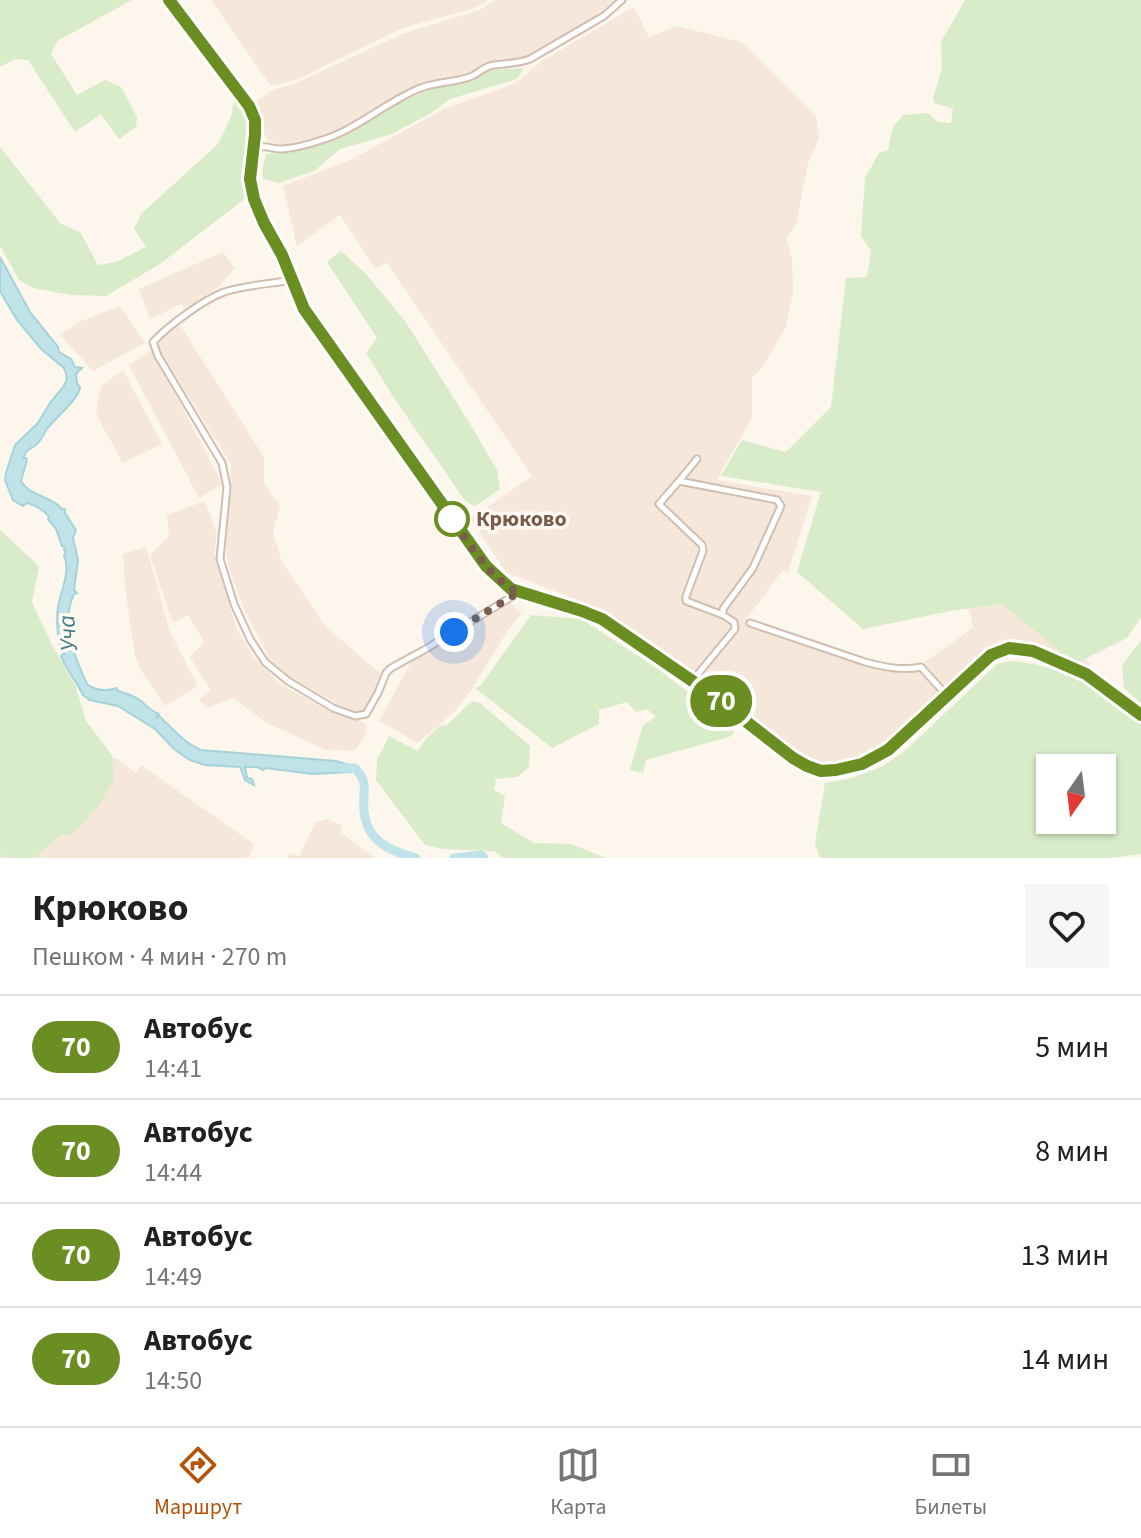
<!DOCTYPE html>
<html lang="ru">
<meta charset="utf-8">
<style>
:root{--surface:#fff;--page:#f6f6f6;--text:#202124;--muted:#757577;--line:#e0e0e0;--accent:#b45309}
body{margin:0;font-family:"Source Sans 3",sans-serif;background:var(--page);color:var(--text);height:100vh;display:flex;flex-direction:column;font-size:30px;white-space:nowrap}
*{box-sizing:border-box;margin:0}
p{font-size:26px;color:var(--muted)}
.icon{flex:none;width:44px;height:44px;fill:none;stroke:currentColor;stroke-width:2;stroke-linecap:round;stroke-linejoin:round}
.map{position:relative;height:858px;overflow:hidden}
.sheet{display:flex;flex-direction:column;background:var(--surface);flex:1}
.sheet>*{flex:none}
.badge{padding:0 16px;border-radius:26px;font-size:28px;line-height:52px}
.needle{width:52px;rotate:194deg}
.buttons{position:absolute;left:1036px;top:754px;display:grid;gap:16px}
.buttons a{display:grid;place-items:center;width:80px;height:80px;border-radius:0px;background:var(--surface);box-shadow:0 2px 6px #0004;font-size:40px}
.you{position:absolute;width:40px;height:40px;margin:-20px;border:6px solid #fff;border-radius:50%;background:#1a73e8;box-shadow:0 0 0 12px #1a73e833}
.map>.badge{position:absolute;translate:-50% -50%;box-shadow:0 0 0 4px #fff}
.round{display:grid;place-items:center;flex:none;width:84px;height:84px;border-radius:0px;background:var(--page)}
.headline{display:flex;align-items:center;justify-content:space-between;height:136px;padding:0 32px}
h1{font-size:38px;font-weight:700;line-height:60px}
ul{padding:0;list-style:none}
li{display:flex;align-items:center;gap:24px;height:104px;padding:0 32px;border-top:2px solid var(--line)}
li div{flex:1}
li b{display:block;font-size:30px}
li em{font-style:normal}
li .badge{min-width:88px;font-weight:700;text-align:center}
.tab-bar{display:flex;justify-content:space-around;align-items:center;height:112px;border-top:2px solid var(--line);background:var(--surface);font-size:22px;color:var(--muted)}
.tab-bar a{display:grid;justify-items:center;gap:4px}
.tab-bar .selected{color:var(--accent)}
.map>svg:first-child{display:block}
.residential{fill:#f5e8da}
.green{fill:#d8ecc9;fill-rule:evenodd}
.water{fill:#bfe3e8;stroke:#a5d3da;stroke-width:2}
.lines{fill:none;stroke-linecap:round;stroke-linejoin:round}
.river{stroke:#bfe3e8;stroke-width:9}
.street-casing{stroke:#d1beb0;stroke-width:9}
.street{stroke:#fff;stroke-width:5}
.line-casing{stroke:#fff;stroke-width:18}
.line{stroke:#6b8e23;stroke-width:12}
.walk{stroke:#7a5c4d;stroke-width:8;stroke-dasharray:0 14.4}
.stop-dot{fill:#fff;stroke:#6b8e23;stroke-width:4}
.labels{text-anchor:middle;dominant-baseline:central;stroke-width:7;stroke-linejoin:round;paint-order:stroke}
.stop-label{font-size:22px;font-weight:bold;fill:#7a5c4d;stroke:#fffaf3;text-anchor:start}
.water-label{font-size:24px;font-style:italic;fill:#437c86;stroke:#fffaf3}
</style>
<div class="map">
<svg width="1141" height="858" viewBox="0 0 1141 858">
<rect width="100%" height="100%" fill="#fdf6ec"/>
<path class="residential" d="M 211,0 L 488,0 L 478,7 L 403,28 L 296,80 L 271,86 Z
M 495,0 L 617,0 L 603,14 L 562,35 L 524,59 L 506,62 L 490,62 L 462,76 L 429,80 L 385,102 L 334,133 L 283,145 L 267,141 L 254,103 L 274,89 L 294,84 L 402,34 L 480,10 Z
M 634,7 L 649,37 L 677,26 L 741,42 L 816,115 L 819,138 L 808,164 L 796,225 L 786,238 L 792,259 L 793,292 L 785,329 L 762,368 L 752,378 L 752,417 L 717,480 L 812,496 L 788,572 L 783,570 L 746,619 L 839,653 L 885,666 L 910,667 L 922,664 L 973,628 L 968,602 L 995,594 L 1068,637 L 1094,670 L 1034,646 L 1014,644 L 1002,645 L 994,649 L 883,750 L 857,763 L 831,767 L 814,763 L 798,755 L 699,678 L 595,607 L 506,572 L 471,519 L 532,476 L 387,263 L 375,268 L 340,215 L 297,246 L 283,186 L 352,159 L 446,108 L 516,83 L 542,61 Z
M 223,252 L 235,268 L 218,287 L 186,309 L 181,304 L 150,319 L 139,289 Z
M 120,306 L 145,343 L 93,371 L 60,335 L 81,321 Z
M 180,325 L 264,457 L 264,484 L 280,505 L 273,534 L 282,562 L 326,627 L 380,673 L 375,693 L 364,710 L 354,713 L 286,675 L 269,657 L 244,609 L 229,568 L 226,551 L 231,464 L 156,345 L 159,338 Z
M 152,349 L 222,484 L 199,498 L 129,365 Z
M 123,370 L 162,444 L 123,463 L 96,414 L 101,386 Z
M 205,501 L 217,534 L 214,553 L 225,589 L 237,630 L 253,656 L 280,684 L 329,711 L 359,720 L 367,725 L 366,734 L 355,751 L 324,749 L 267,723 L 233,698 L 207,708 L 199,700 L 211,691 L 190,657 L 204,642 L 188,615 L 173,623 L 150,555 L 169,536 L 167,515 Z
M 146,547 L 170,632 L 198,686 L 165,706 L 141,670 L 135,655 L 126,595 L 123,554 Z
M 510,603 L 522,613 L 506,633 L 472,689 L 456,710 L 418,743 L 379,721 L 411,662 Z
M 0,750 L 91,759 L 116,758 L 136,773 L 141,765 L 254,844 L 249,858 L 0,858 Z
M 328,819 L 342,826 L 340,832 L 375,858 L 287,858 L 290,853 L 299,856 L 316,822 Z"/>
<path class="green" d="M 0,0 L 132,0 L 57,41 L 51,54 L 77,95 L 105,80 L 121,87 L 137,117 L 136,127 L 119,139 L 101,114 L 75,132 L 28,60 L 15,59 L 0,67 Z
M 965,0 L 1141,0 L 1141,617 L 1127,638 L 1075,664 L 1002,604 L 950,611 L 863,629 L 797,572 L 821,492 L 721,476 L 742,440 L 786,452 L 831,407 L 846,278 L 867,277 L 871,251 L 861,236 L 865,178 L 879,153 L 888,150 L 893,127 L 903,115 L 928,113 L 938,122 L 951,123 L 953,108 L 935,104 L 933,98 L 942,68 L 941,42 Z
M 524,68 L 517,79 L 450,99 L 431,113 L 392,134 L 340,149 L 314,171 L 279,183 L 263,179 L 262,171 L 266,154 L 289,153 L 340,138 L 395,105 L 433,88 L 464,83 L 491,70 Z
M 239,101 L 245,105 L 251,128 L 243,182 L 247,197 L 160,264 L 106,296 L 71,295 L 33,288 L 19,280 L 0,246 L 0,147 L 61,224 L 80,232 L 98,265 L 116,262 L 146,247 L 134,229 L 141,214 L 218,144 L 232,114 L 233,103 Z
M 341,251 L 366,274 L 405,321 L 472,427 L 497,470 L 500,489 L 475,506 L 466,502 L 394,398 L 366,353 L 377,338 L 327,262 Z
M 0,530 L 39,566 L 32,602 L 52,645 L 76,687 L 86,721 L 112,755 L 114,779 L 100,804 L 72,835 L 61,834 L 35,858 L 4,858 L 0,853 Z
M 531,615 L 581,619 L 655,667 L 735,728 L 732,736 L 646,760 L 643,773 L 630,770 L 643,725 L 656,717 L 647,709 L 636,712 L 627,702 L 599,710 L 599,724 L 552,748 L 475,688 L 480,686 Z
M 1141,640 L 1141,703 L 1124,688 L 1122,665 Z
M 1013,661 C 1032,663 1050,667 1066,675 L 1069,672 L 1075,674 L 1099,690 L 1141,723 L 1141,854 L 1110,858 L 820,858 L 815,843 L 825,783 L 852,778 L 881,767 L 906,750 L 997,664 ZM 1102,768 L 1102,820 L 1050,820 L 1050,768 Z
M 472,701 L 480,703 L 530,746 L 529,767 L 517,777 L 496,779 L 494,790 L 505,796 L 501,823 L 534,843 L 571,844 L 606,858 L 504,858 L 494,851 L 444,849 L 425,845 L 376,780 L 377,760 L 389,736 L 418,751 L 425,740 L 439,726 L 447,725 Z"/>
<path class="water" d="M 0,257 L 30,312 L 58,347 L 59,352 L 71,359 L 75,367 L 82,368 L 76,374 L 77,383 L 80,388 C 77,401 56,417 47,429 C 44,434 40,442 36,445 C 28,450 27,449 23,458 L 26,458 L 27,460 L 21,481 C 30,497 50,495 62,509 L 65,509 L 65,513 L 76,530 L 73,538 L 78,560 L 74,590 L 77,593 L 74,594 C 60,624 74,656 87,684 C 94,690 107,692 116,688 L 118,691 C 126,693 136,697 142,702 C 148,707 151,711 159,714 L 157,717 L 159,716 C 172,728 184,743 201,750 L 336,761 L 353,766 L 351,772 L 313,774 L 265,768 L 263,770 L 257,767 L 245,767 L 247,778 L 252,779 L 254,785 L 245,780 L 240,767 L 205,765 L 190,760 L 174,749 L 155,729 L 118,706 L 90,700 L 83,695 C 77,682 65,668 61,656 L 64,654 L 60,650 L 63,647 L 60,647 C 57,633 56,622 58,607 C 61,589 71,573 64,555 L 66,552 L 64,550 L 65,548 L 62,546 L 56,529 L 48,519 L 49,516 C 43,510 36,505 27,503 L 23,506 L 13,500 L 5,480 L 6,473 L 15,445 L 38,423 L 50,403 L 63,387 L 67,380 L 66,374 L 64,368 L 41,349 L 17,320 L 8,305 L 0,291 Z"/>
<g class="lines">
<path class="river" d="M 340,768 L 355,768 C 370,785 362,789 364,810 C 366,840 389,851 416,858
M 454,858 L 481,855 L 484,858"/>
<defs>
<path id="street" d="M 170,0 L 249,106 L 255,120 L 255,135 L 250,179 L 254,199 L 264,223 L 282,255 L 304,309 L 486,566 L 511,589 L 582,611 L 602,619 L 707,691 L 793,758 L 807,766 L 821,771 L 862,764 L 888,750 L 991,655 L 1009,648 L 1033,651 L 1086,674 L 1141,715
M 254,150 C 264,143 272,150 283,149 C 297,148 313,143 325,139 C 356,129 387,102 418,89 C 436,81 457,83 472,76 C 480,72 485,66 494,65 C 507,63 517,64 530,59 L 604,16 L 622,0
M 292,280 C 270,284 245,285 224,292 C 203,300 168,326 153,342 L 158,356 L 222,463 L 227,487 L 220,559 L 234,604 L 250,639 L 265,662 L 288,681 L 333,708 L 355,716 L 366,714 L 378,693 L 386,673 L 391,668 L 424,650 L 518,593
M 679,481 L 659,504 L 702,545 L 703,551 L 686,596 L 686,601 L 723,615
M 750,623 L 865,662 C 884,667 902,671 921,667 L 947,696
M 693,680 L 735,629 L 734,622 L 723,615 L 723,609 L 753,568 L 781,506 L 777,500 L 679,481 L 697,459"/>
</defs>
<use href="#street" class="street-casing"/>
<use href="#street" class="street"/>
</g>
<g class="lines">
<defs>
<path id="line" d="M 169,0 L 249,106 L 255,120 L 255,135 L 250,179 L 254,199 L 264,223 L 282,255 L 304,309 L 486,566 L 511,589 L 582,611 L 602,619 L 707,691 L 793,758 L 807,766 L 821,771 L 836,770 L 862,764 L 888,750 L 991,655 L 1009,648 L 1033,651 L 1086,674 L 1141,715"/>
</defs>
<use href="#line" class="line-casing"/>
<use href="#line" class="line"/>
<path class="walk" d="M 452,519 L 446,510 C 463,534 491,582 519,592 L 454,632"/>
</g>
<circle class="stop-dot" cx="452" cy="519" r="16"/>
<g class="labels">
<g class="stop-label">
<text x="476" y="519">Крюково</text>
</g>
<g class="water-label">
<text transform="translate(68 633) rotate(-95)">Уча</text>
</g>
</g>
</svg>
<div class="buttons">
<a><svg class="needle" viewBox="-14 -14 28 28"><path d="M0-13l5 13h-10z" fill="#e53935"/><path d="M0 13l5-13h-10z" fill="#757577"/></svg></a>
</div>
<div class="you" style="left:454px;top:632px"></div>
<b class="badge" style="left:721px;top:701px;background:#6b8e23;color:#fff">70</b>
</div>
<section class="sheet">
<div class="headline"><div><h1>Крюково</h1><p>Пешком · 4 мин · 270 m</p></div><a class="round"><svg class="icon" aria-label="heart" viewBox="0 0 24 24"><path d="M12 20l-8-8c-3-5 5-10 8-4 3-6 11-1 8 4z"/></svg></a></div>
<ul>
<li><span class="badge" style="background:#6b8e23;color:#fff">70</span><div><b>Автобус</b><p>14:41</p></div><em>5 мин</em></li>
<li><span class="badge" style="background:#6b8e23;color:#fff">70</span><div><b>Автобус</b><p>14:44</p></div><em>8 мин</em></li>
<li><span class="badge" style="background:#6b8e23;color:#fff">70</span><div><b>Автобус</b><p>14:49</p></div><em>13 мин</em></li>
<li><span class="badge" style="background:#6b8e23;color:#fff">70</span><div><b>Автобус</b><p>14:50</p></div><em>14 мин</em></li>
</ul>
</section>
<nav class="tab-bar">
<a class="selected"><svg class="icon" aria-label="directions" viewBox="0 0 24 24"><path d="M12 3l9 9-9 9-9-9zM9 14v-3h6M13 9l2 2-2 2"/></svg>Маршрут</a>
<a><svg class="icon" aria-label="map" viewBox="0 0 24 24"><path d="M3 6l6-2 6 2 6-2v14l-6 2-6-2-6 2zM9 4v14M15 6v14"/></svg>Карта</a>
<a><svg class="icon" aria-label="tickets" viewBox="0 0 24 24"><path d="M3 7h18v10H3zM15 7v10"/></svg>Билеты</a>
</nav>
